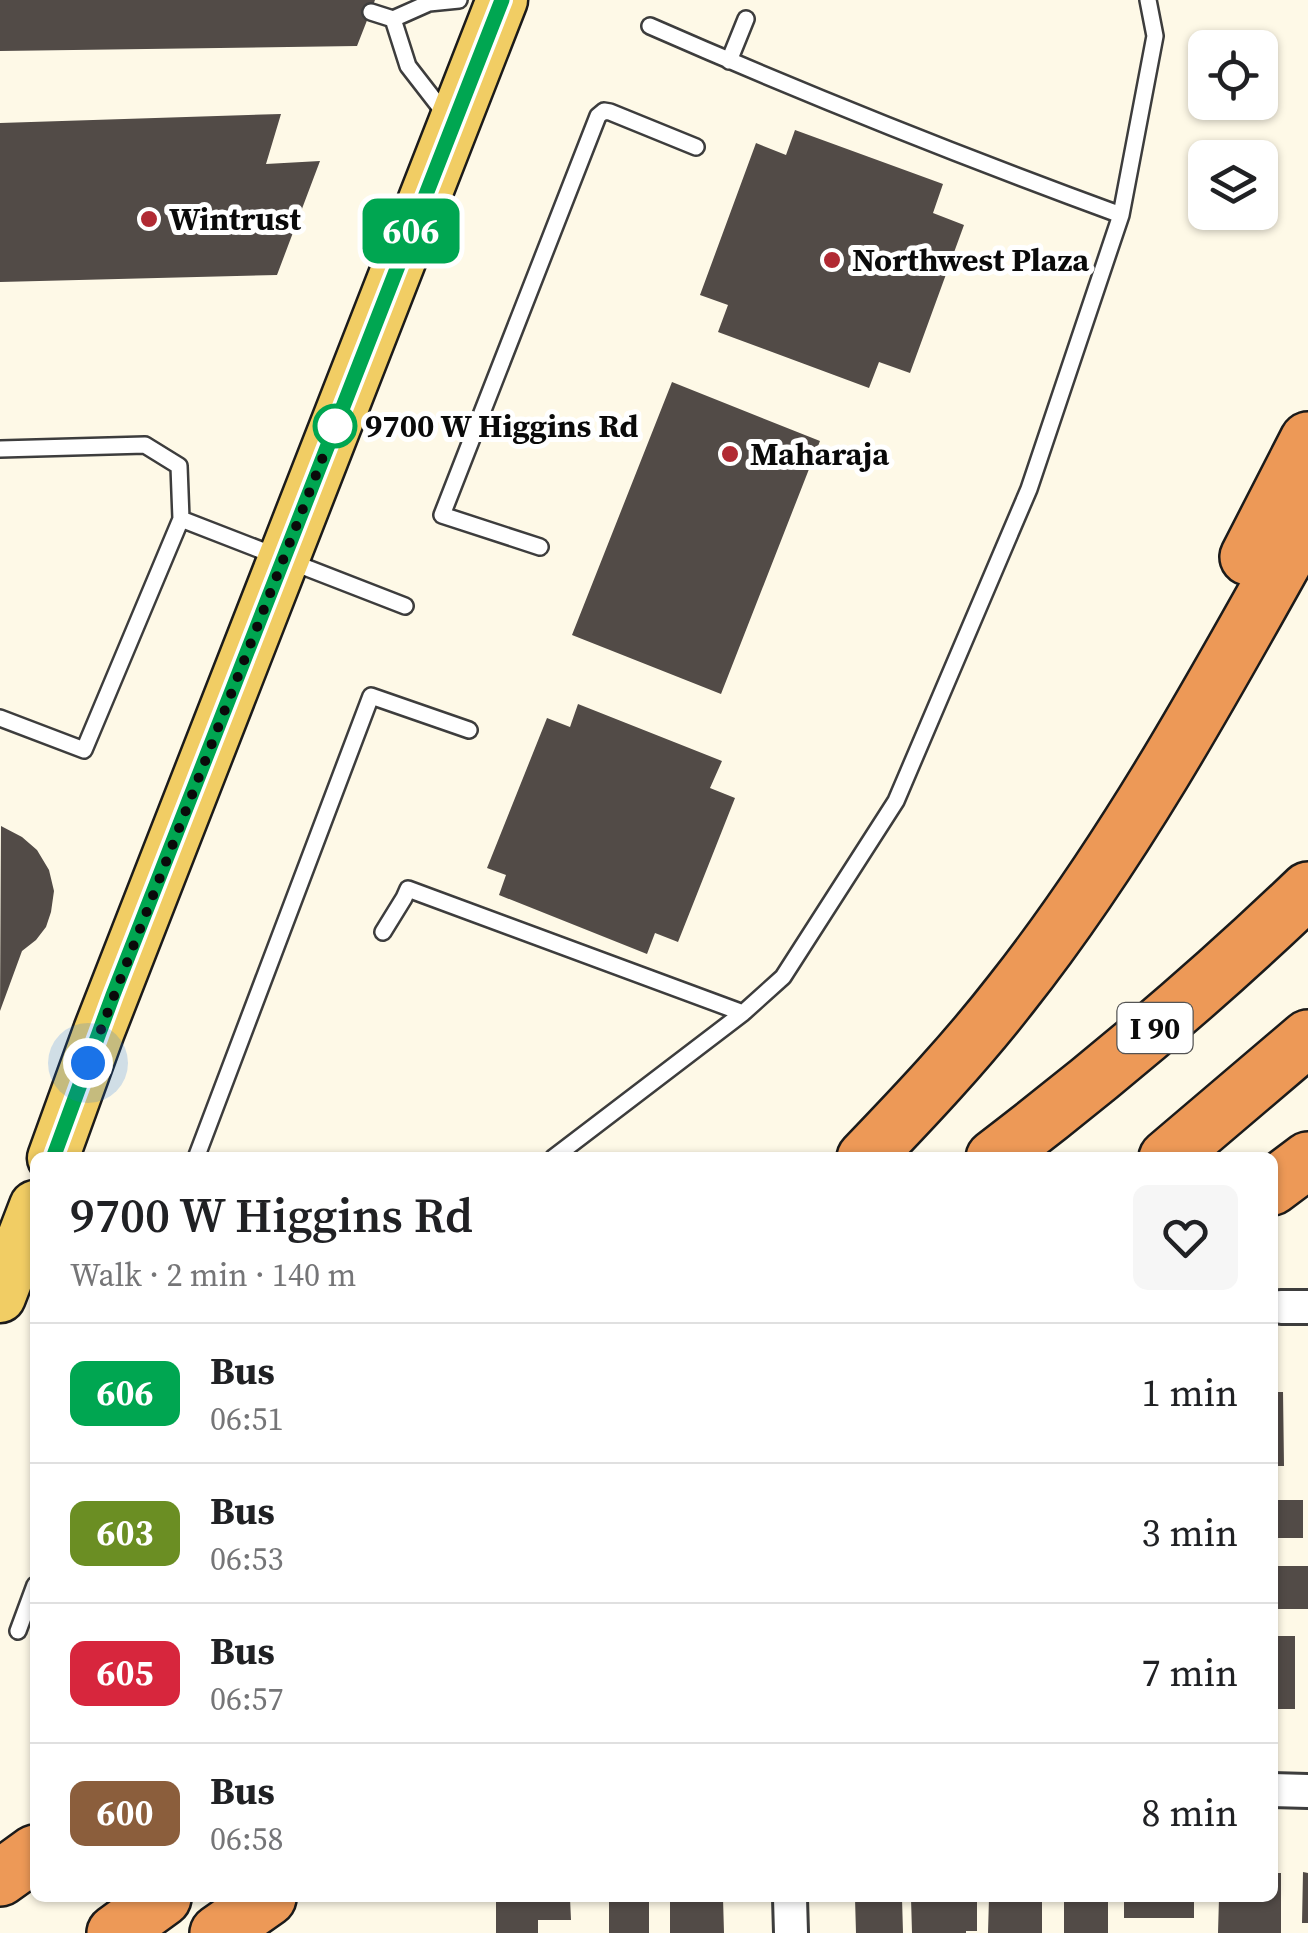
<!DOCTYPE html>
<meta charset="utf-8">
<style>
:root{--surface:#fff;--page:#f6f6f6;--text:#202124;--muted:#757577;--line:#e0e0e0}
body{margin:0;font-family:"Source Serif 4",serif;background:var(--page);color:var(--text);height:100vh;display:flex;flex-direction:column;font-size:38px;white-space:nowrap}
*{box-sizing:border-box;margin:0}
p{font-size:32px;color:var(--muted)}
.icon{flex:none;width:55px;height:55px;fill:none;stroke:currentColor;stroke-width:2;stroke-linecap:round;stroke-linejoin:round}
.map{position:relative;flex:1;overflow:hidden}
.sheet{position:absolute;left:30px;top:1152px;width:1248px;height:750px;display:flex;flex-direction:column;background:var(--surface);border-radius:15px;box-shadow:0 2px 8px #0004}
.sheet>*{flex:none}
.badge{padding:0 20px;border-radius:15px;font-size:35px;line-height:65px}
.fabs{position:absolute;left:1188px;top:30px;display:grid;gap:20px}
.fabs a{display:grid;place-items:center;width:90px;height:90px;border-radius:15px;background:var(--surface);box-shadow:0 2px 8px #0004;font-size:50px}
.you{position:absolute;width:50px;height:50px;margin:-25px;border:8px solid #fff;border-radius:50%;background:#1a73e8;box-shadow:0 0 0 15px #1a73e833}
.map>.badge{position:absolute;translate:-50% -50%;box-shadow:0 0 0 5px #fff}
.round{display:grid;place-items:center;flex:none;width:105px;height:105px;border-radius:15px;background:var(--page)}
.overview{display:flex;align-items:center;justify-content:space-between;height:170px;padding:0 40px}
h1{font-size:48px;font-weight:600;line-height:75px}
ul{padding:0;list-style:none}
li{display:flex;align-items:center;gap:30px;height:140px;padding:0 40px;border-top:2px solid var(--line)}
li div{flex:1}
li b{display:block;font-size:38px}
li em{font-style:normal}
li .badge{min-width:110px;font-weight:700;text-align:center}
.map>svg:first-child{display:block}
.building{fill:#524b47}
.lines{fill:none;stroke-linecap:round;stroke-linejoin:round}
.lane-casing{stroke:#3d3d3d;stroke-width:20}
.street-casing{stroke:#3d3d3d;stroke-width:38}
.primary-casing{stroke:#1b1b1b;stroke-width:55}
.highway-casing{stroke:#1b1b1b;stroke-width:60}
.lane{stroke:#fff;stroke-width:15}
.street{stroke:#fff;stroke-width:32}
.primary{stroke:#f1cd64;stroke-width:50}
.highway{stroke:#ed9957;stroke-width:55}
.line-casing{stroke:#fff;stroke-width:22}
.line{stroke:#00a651;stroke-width:15}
.walk{stroke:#0a0a0a;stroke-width:10;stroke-dasharray:0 18}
.poi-dot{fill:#b12a33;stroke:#fff;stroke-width:4}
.stop-dot{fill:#fff;stroke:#00a651;stroke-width:5}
.labels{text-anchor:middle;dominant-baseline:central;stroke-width:10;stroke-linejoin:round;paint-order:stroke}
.shield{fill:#fff;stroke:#545454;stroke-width:2.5}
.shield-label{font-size:30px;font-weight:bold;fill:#0a0a0a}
.poi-label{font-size:32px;font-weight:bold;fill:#0a0a0a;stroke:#fff;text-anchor:start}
.stop-label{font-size:32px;font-weight:bold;fill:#0a0a0a;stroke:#fff;text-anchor:start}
</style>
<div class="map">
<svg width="1308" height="1933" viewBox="0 0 1308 1933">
<rect width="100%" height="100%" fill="#fef9e7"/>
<path class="building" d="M 0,0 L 375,0 L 357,46 L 0,51 Z
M 281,114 L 266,164 L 320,161 L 277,275 L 0,282 L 0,123 Z
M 795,130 L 943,184 L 933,213 L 964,225 L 910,373 L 879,362 L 869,388 L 718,332 L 728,305 L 700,295 L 756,143 L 786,155 Z
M 672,382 L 820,441 L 721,694 L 572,635 Z
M 578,704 L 722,761 L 710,788 L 735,798 L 678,942 L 655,933 L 647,954 L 499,895 L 506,875 L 487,868 L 547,718 L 570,727 Z
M 1,826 L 22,837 L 37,850 L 49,870 L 54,891 L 51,912 L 46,927 L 36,940 L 22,951 L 0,1011 Z
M 1272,1392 L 1283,1392 L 1284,1466 L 1272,1466 Z
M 1272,1500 L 1303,1500 L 1303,1538 L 1272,1538 Z
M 1278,1566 L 1308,1566 L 1308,1609 L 1278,1609 Z
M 1272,1636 L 1295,1636 L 1295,1709 L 1272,1709 Z
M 1303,1872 L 1308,1873 L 1308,1923 L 1302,1923 Z
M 1272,1873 L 1281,1873 L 1281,1933 L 1218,1933 L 1219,1898 L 1272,1898 Z
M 496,1898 L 570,1898 L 571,1920 L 538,1920 L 538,1933 L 496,1933 Z
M 609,1898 L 649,1898 L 649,1933 L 609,1933 Z
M 670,1898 L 723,1898 L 724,1933 L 670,1933 Z
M 855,1898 L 902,1898 L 903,1933 L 856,1933 Z
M 911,1898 L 977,1898 L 977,1931 L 966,1931 L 966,1933 L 912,1933 Z
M 989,1898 L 1042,1898 L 1042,1933 L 988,1933 Z
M 1064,1898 L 1108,1898 L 1108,1933 L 1064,1933 Z
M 1124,1898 L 1194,1898 L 1194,1918 L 1124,1918 Z"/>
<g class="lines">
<defs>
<path id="lane" d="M 371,12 L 393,19
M 650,26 C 805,94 963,157 1121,215
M 729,61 L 746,19
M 446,115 L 408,66 L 393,19 L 429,3 L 459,0
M 0,449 L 145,445 L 179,466 L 181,519 L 84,750 L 0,718
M 181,519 L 405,606
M 540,547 L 442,515 L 598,116 L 604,111 L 610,112 L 696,147
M 383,932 L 404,898 L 408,889 L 743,1013
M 196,1158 L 371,696 L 469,730
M 553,1158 L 743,1013 L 783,977 L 896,801 L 1029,489 L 1121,215 L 1155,36 L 1148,0
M 18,1631 L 35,1585"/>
<path id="street" d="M 1281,1307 L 1308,1307
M 1272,1790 L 1308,1791
M 790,1898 L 791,1933"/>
<path id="primary" d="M 53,1158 L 99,1031 L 502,0
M 0,1297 L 35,1206"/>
<path id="highway" d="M 1248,557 L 1308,440
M 865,1158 C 916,1105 966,1052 1011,994 C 1125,850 1219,678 1308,518
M 994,1158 C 1104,1074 1209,985 1308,890
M 1167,1158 L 1308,1038
M 1272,1187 L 1308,1160
M 0,1878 L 35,1853
M 115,1933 L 163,1898
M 218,1933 L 268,1898"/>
</defs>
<use href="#lane" class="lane-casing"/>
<use href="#street" class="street-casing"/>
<use href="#primary" class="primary-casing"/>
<use href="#highway" class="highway-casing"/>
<use href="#lane" class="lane"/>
<use href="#street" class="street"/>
<use href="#primary" class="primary"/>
<use href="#highway" class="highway"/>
</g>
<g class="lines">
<defs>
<path id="line" d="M 53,1158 L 113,995 L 502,0"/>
</defs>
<use href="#line" class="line-casing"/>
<use href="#line" class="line"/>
<path class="walk" d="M 88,1063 L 335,426"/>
</g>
<g class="poi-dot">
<circle cx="149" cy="219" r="10"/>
<circle cx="832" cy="260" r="10"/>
<circle cx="730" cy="454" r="10"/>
</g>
<circle class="stop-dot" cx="335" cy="426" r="20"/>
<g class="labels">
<rect class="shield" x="1117.5" y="1003" width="75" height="50" rx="8"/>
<g class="shield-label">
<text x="1155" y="1028">I 90</text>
</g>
<g class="poi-label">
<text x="169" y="219">Wintrust</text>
<text x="852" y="260">Northwest Plaza</text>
<text x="750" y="454">Maharaja</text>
</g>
<g class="stop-label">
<text x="365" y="426">9700 W Higgins Rd</text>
</g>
</g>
</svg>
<div class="fabs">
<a><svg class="icon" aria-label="locate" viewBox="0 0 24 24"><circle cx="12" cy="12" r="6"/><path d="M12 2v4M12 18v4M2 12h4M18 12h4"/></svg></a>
<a><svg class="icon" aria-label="layers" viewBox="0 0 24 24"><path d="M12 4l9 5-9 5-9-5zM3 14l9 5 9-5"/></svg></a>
</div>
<div class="you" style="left:88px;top:1063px"></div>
<b class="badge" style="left:411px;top:231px;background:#00a651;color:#fff">606</b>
<section class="sheet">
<div class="overview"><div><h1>9700 W Higgins Rd</h1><p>Walk · 2 min · 140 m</p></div><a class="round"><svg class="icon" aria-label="heart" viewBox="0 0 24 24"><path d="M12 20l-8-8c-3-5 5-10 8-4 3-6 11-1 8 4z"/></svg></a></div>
<ul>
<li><span class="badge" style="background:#00a651;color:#fff">606</span><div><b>Bus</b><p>06:51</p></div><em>1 min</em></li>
<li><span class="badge" style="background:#6b8e23;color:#fff">603</span><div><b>Bus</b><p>06:53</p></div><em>3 min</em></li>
<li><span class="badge" style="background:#d7263d;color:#fff">605</span><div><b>Bus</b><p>06:57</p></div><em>7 min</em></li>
<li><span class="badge" style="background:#8b5e3c;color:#fff">600</span><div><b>Bus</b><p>06:58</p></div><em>8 min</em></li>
</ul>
</section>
</div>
